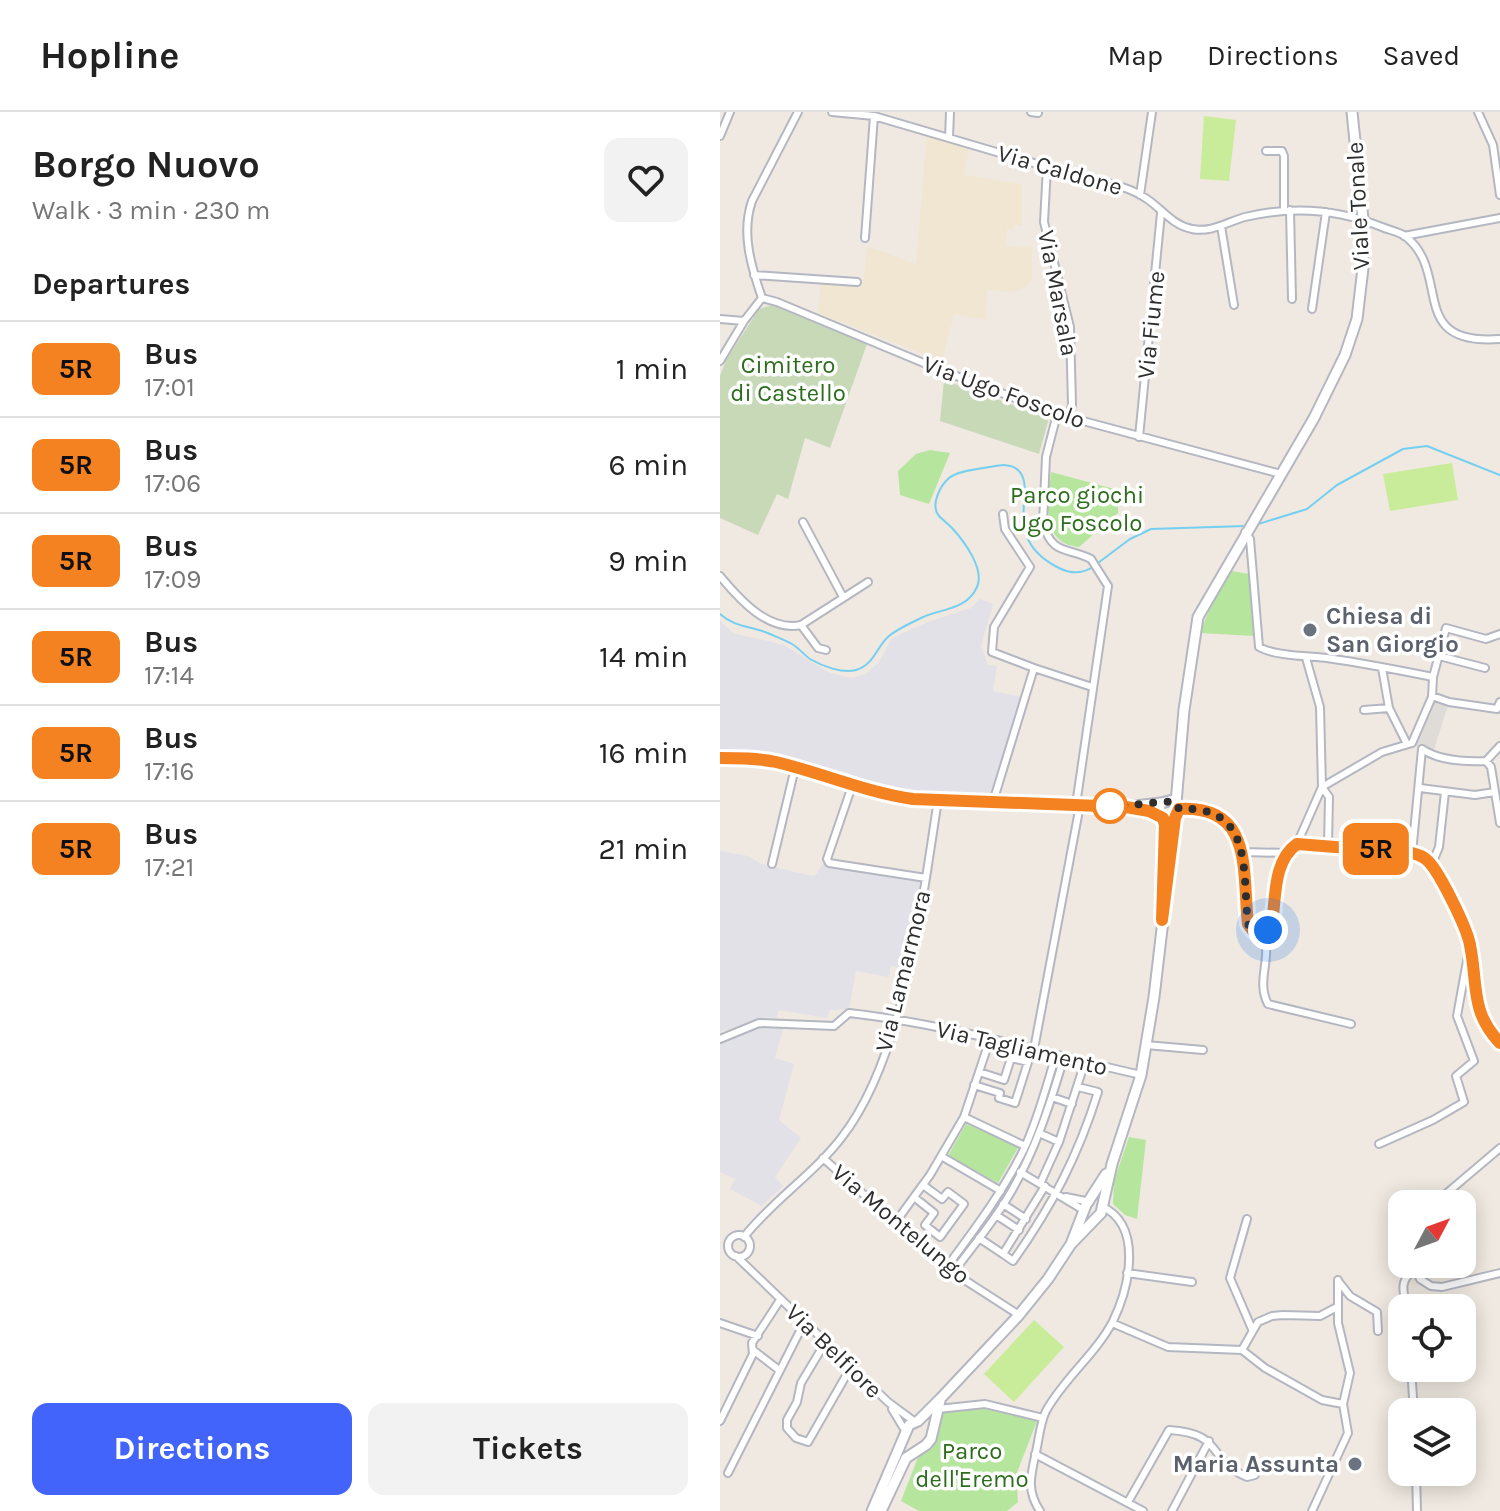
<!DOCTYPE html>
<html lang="en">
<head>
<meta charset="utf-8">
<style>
  body { margin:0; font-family:Karla,sans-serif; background:#f2f2f2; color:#222; height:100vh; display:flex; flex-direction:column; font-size:30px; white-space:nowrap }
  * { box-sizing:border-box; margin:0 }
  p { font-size:26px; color:#767676 }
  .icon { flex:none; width:44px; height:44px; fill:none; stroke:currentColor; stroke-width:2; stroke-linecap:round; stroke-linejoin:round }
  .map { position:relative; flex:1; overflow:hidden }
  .side { display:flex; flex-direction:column; background:#fff; width:720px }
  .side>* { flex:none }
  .badge { padding:0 16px; border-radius:12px; font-size:28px; line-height:52px }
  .needle { width:52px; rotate:49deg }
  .tools { position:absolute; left:668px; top:1078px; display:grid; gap:16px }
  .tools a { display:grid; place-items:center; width:88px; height:88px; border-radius:16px; background:#fff; box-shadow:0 4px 20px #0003; font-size:40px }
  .you { position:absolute; width:40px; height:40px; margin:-20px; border:6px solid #fff; border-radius:50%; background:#1a73e8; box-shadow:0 0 0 12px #1a73e833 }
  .map>.badge { position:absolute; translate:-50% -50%; box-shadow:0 0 0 4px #fff }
  h2 { padding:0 32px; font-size:30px; line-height:72px }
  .round { display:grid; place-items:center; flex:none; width:84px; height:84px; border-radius:16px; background:#f2f2f2 }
  .summary { display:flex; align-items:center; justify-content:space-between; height:136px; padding:0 32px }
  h1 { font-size:38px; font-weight:700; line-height:60px }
  .primary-button { display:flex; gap:16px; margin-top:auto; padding:16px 32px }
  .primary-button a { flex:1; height:92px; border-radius:16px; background:#4264fb; color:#fff; font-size:32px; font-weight:700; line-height:92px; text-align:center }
  .primary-button a+a { background:#f2f2f2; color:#222 }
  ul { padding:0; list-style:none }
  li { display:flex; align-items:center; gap:24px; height:96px; padding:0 32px; border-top:2px solid #e0e0e0 }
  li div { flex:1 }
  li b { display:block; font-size:30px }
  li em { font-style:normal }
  li .badge { min-width:88px; font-weight:700; text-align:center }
  header { display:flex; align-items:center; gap:48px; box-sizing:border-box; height:112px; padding:0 40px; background:#fff; border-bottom:2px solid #e0e0e0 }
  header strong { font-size:38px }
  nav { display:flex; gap:44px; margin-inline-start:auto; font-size:28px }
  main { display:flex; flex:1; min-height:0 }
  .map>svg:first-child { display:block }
</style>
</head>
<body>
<header>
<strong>Hopline</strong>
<nav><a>Map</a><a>Directions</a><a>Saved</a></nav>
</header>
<main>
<section class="side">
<div class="summary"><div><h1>Borgo Nuovo</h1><p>Walk · 3 min · 230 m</p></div><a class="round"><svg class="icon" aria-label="heart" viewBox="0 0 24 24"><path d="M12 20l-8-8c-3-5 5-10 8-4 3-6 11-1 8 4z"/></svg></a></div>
<h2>Departures</h2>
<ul>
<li><span class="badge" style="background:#f58220;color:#111">5R</span><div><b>Bus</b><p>17:01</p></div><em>1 min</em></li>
<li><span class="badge" style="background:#f58220;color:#111">5R</span><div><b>Bus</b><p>17:06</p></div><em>6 min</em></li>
<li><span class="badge" style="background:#f58220;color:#111">5R</span><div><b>Bus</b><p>17:09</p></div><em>9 min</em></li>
<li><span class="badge" style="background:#f58220;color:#111">5R</span><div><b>Bus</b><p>17:14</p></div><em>14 min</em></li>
<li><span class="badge" style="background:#f58220;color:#111">5R</span><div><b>Bus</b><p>17:16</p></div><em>16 min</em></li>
<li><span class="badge" style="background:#f58220;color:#111">5R</span><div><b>Bus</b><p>17:21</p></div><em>21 min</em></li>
</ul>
<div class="primary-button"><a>Directions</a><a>Tickets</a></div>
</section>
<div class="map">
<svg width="780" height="1399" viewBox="0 0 780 1399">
  <rect width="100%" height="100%" fill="#efe9e1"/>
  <!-- industrial -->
  <path fill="#e3e1e8" d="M259,487L273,492L261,534L268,553L277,554L273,579L302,585L269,685L170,679L52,642L0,641V509L13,521L64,533L110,561L131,566L146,562L159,550L172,526L208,510L251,496Z
    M0,739L28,744L42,752L91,764L96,763L103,751L198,767L200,771L183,856L171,854L169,865L136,859L129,897L110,898L107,906L58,898L57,906L46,905L0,920Z
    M43,913L64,914L55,946L74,952L59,1008L81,1026L55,1065L63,1074L42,1094L10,1077L15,1067L0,1060V930Z"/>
  <!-- education -->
  <path fill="#f0e6d1" d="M207,23L249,34L244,63L302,72V114L293,113V117H287L286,134L312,135V169L303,177L294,180L267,178L266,208L234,202L222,249L98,201L101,169L143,173L147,134L196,152Z"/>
  <!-- green -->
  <path fill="#b6e59e" d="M210,338L230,341L209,392L180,383L178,359L196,342Z
    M331,360L398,378V401L359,435C320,432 328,389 331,360Z
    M512,459L529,462L534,524L480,521L490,496Z
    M246,1012L299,1034L278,1071L228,1044Z
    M409,1025L426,1028L417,1107L405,1103L393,1092L394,1069Z
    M264,1296L317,1309L296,1363L298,1390L287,1399H199L181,1389L199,1343L215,1330L222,1300Z"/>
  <!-- cemetery -->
  <path fill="#c8d9b8" d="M52,193L147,232L110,336L85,326L68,387L57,382L38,423L0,406V264L6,248L39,197Z
    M224,268L329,306L319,342L220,309Z"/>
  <!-- pitch -->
  <path fill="#c9ec9a" d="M484,4L516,8L509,69L480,67Z
    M732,351L738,388L670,399L663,362Z
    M314,1208L344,1235L294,1290L264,1262Z"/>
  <!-- plaza -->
  <path fill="#dfdcd8" d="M712,585L729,590L712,644L692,631Z"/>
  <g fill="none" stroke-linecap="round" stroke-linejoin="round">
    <!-- stream -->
    <path stroke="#75cff0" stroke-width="2" d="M535,413L587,397L617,373L683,337L707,334L780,363
      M378,451L410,427L431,417L525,414
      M0,502C15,516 33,514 50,522C57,525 65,528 72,532C79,536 84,543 90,547C102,554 123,562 136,558C155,552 156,535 169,524C177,517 191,511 201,506C221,496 246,499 257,475C265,457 244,429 232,416C228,412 223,408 219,404C210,393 220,374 229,366C237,359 253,358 263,356C274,355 289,349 298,358C319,377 278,426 339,456C351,462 362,462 373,455"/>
    <defs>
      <path id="street" d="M112,0L154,4L375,69C394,72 411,76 427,87C442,97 452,113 472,117C491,121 507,110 525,105C571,94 618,97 662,115C669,118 679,120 685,124C733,161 685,234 780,227
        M311,0L318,1
        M758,0L773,33L780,83
        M0,24L10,0
        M229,26L230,0
        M546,39H562L564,44V99
        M327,55L324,110L350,215L352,293L348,306
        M420,83L432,0
        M570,98L572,187
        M501,114L514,193
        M684,124L780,106
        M145,126L154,4
        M34,163L137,170
        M42,186L57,190L218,257L337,302L561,362
        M42,186C31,154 21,121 32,89L78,0
        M592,197L606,100
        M0,207L24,209
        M0,249L24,209L42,186
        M337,302L326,345L323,411C332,444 348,435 371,447L388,474L356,693
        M419,325L441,101
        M283,402L285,417L310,455L274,515L272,540L314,556
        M83,410L123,485
        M525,420L530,427L539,535C555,544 588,544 607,546C643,551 678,558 713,565
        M0,464C19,487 48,520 81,513L148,470
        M81,513L98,536L106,538
        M719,544L765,556
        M662,556L669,596L687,632
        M712,584L729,590L777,597L780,590
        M644,598L669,596
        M692,631L712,585L713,565L726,516L766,527L780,522
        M702,637C720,649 744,650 766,649L780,634
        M766,649L771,655L780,711
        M132,674L107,747L109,751L206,766
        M602,675L662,640L692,631
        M602,675L609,685L608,733
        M700,676L755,683L775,680
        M273,690L314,556L372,575
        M459,697C534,692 522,759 528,812L533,819L542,820L552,812C556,785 553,749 577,732
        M577,732L692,741L703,744L712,752C724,777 744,804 750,832C759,872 749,899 780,931
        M577,732L602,675L600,595L586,546
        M522,740L567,741
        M692,741L702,637
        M52,752L75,656
        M712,752L719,735L725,680
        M542,820C554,844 535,868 548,892L631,912
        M0,927L39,911L114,914L129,901C228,912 324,941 421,963
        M426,933L483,938
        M314,937L360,693
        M254,973L280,981L279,986L295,991L308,950L291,946L284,968L259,960
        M332,985L352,992
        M244,1005L305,1034
        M319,1021L339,1030L365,950
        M659,1032L713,1008L744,990L736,964L754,949L737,904L749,838
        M221,1044L281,1079
        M103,1046L226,1156L299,1203
        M300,1060L365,1099
        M320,1072L339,1030
        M325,1074L283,1142L293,1149C332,1094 358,1044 378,980L358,975
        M194,1085L214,1101L205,1113L220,1125L244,1092L228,1080L222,1087L203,1073
        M346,1085L370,1090
        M283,1092L306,1107
        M714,1092L780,1036
        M276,1103L299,1118
        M527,1107L510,1166L532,1217
        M175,1111L210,1063L244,1005L270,927
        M8 1134a11 11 0 1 1 22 0a11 11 0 1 1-22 0Z
        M24,1125C53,1088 94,1062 122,1025C185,944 202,788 218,688
        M259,1126L283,1142
        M16,1144L168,1290L195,1310
        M693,1152L700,1167L711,1174L722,1175L780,1161
        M226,1156C254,1118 283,1080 304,1037C318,1007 326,975 336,943
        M233,1161C251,1136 272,1112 288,1085C314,1042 330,993 344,945
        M407,1161L472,1170
        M618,1168V1211L630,1261L623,1292
        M619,1170L630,1184L657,1200L658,1219
        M687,1196C683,1179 679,1169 694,1158
        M0,1211L38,1224
        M392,1211L448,1235L522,1238L545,1256L602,1288L623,1292
        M105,1231L81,1271L77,1290L67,1308V1316L76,1326L88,1330L131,1255
        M33,1238L59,1258
        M522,1238L538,1210L552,1204L563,1203L600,1204L617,1195
        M691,1256L694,1300
        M172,1297L186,1320
        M218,1297L265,1292L323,1306
        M0,1309L33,1242L32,1231L60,1188
        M315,1342L423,1399
        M696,1360L697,1399
        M8,1361L84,1211
        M408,1390L449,1318C504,1321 486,1347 527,1365L535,1363
        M320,1399C306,1378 311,1363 316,1340C319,1327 320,1311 326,1299C344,1266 376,1242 393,1209C409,1176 424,1113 381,1094
        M452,1399L489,1329
        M592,1399L628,1321L623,1292"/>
      <path id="secondary" d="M0,646C19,646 37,645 56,650C102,661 145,680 193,687L406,695L441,691
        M456,691L464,598L478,505L594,306L625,243L637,207L643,156V107L632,0
        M418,697L443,706L444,752
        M351,1132L381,1101L392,1052L421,963L434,885L455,706L459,697L453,688L441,691L438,699L443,706H455
        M152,1399L189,1313L198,1309L221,1286L299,1203L328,1167L351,1132L366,1093L386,1062
        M161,1399L186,1346L206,1333L211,1327L220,1289"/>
    </defs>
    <!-- street casing -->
    <use href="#street" stroke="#b4b7c1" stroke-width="10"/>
    <!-- secondary casing -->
    <use href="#secondary" stroke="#b4b7c1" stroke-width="13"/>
    <!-- street -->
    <use href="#street" stroke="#fff" stroke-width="6"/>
    <!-- secondary -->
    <use href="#secondary" stroke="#fff" stroke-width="9"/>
  </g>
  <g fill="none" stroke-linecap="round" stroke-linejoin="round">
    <defs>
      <path id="line" d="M0,646C19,646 37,646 56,650C102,661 145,680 193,687L406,695L429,699L443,706L445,713L442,808L455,706L459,697C534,693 522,759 528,812L533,819L542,820L552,812C556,785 553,749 577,732L692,741C699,743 703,744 708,749C720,761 747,816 750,833C758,872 750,900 780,931"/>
    </defs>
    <!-- line casing -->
    <use href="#line" stroke="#fff" stroke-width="18"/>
    <!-- line -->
    <use href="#line" stroke="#f58220" stroke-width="12"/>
    <!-- walk -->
    <path stroke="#2e2e2e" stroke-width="8" stroke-dasharray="0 14.4" d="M390,694C406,695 448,687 456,691L459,697C534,693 522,759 528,812L533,819L548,818"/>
  </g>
  <!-- markers -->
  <g fill="#6b7280" stroke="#fff" stroke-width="3">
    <circle cx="590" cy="518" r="8"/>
    <circle cx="635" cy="1352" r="8"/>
  </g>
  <circle fill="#fff" stroke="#f58220" stroke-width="4" cx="390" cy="694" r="16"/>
  <g text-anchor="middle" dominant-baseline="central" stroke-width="7" stroke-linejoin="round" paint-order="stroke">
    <!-- street labels -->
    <g font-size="24" fill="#2e2e2e" stroke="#fff">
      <text transform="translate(340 58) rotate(16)">Via Caldone</text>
      <text transform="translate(638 94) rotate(-93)">Viale Tonale</text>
      <text transform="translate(338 181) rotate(79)">Via Marsala</text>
      <text transform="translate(431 213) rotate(-84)">Via Fiume</text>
      <text transform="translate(284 280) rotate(20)">Via Ugo Foscolo</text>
      <text transform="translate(183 859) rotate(-76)">Via Lamarmora</text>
      <text transform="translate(302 936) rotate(13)">Via Tagliamento</text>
      <text transform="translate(181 1112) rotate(40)">Via Montelungo</text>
      <text transform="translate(114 1239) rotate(44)">Via Belfiore</text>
    </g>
    <!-- park labels -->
    <g font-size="24" fill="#2c6e1b" stroke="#fff">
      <text x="68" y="253">Cimitero<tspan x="68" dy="28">di Castello</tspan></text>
      <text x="357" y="383">Parco giochi<tspan x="357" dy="28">Ugo Foscolo</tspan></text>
      <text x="252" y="1339">Parco<tspan x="252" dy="28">dell'Eremo</tspan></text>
    </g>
    <!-- worship labels -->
    <g font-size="24" font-weight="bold" fill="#5b616d" stroke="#fff" text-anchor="start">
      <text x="606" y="504">Chiesa di<tspan x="606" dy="28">San Giorgio</tspan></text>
      <text x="619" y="1352" text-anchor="end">Maria Assunta</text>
    </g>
  </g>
</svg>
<div class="tools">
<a><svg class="needle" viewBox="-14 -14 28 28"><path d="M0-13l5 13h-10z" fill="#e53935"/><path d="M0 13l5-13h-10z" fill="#767676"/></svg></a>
<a><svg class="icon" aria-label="locate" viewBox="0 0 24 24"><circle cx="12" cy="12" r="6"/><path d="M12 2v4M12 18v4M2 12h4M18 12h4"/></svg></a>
<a><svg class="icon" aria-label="layers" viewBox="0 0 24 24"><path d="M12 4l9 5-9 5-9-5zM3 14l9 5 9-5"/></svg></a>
</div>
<div class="you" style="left:548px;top:818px"></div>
<b class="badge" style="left:656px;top:737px;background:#f58220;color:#111">5R</b>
</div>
</main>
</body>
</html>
